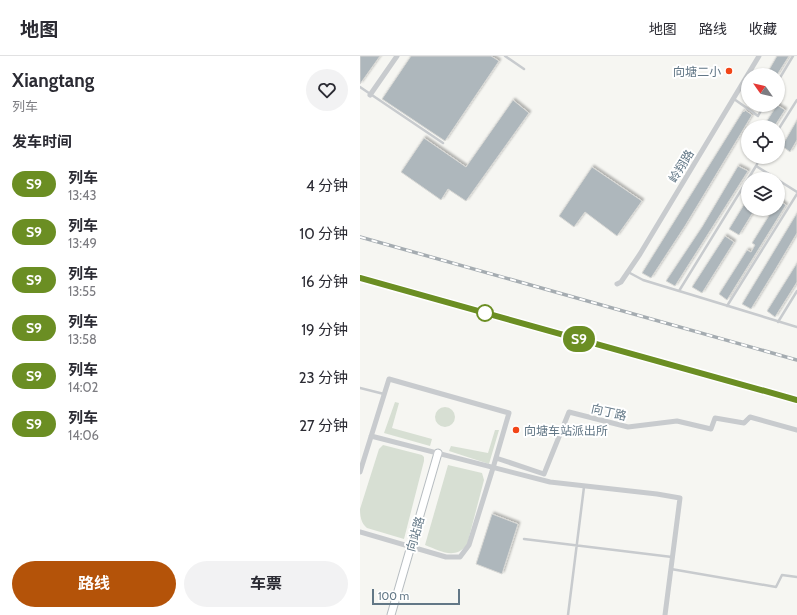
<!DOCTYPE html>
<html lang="zh">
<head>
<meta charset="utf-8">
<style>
  body { margin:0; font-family:Cabin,"Noto Sans SC",sans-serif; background:#f2f2f3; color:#2b2b33; height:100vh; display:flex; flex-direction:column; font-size:15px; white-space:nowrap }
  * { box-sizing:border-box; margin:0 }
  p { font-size:13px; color:#7c7c81 }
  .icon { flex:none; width:22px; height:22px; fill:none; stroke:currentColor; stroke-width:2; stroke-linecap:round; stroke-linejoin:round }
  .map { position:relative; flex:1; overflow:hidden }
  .sheet { display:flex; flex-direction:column; background:#fff; width:360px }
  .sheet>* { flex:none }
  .badge { padding:0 8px; border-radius:13px; font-size:14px; line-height:26px }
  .needle { width:26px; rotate:304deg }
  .buttons { position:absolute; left:381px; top:12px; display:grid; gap:8px }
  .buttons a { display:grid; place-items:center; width:44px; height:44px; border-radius:50%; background:#fff; box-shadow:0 1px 3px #0004; font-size:20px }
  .scale { position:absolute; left:12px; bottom:10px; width:88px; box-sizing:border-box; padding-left:4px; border:2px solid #627786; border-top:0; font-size:11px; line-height:14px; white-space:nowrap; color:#627786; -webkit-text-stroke:3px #fff; paint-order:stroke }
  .map>.badge { position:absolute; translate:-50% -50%; box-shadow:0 0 0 2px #fff }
  h2 { padding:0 12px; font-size:15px; line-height:36px }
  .round { display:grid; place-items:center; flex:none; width:42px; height:42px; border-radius:21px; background:#f2f2f3 }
  .summary { display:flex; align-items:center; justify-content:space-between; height:68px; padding:0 12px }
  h1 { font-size:19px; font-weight:700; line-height:30px }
  .primary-button { display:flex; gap:8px; margin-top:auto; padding:8px 12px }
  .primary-button a { flex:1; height:46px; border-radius:24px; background:#b45309; color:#fff; font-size:16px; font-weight:700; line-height:46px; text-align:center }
  .primary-button a+a { background:#f2f2f3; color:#2b2b33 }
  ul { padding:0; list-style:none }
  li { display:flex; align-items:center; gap:12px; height:48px; padding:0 12px }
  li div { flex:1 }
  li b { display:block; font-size:15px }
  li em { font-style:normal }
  li .badge { min-width:44px; font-weight:700; text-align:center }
  header { display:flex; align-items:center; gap:24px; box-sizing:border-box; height:56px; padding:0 20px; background:#fff; border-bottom:1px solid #e1e1e2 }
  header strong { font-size:19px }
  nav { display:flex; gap:22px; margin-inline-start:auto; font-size:14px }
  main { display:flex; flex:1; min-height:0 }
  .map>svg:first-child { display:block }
</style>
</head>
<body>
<header>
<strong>地图</strong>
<nav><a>地图</a><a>路线</a><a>收藏</a></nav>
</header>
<main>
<section class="sheet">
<div class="summary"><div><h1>Xiangtang</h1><p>列车</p></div><a class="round"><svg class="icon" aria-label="heart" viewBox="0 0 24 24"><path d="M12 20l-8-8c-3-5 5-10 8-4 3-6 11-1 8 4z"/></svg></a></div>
<h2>发车时间</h2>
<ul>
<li><span class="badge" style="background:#6b8e23;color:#fff">S9</span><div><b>列车</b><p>13:43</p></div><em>4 分钟</em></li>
<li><span class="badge" style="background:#6b8e23;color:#fff">S9</span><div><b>列车</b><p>13:49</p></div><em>10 分钟</em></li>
<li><span class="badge" style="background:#6b8e23;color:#fff">S9</span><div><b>列车</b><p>13:55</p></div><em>16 分钟</em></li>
<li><span class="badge" style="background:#6b8e23;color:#fff">S9</span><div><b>列车</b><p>13:58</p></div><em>19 分钟</em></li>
<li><span class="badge" style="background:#6b8e23;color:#fff">S9</span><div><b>列车</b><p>14:02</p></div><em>23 分钟</em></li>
<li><span class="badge" style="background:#6b8e23;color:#fff">S9</span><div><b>列车</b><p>14:06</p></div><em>27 分钟</em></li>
</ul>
<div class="primary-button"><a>路线</a><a>车票</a></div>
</section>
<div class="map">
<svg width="437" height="559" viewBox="0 0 437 559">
  <defs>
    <filter id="shadow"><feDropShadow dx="2" dy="-2" stdDeviation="1" flood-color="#0004"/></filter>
  </defs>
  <rect width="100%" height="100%" fill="#f6f6f2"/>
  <!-- green -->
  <path fill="#d7dfd3" d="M35,346L39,347L32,372L72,383L70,390L24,377Z
    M75 361a10 10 0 1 1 20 0a10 10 0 1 1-20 0Z
    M135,374H139L129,408L89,395L91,390L128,397Z
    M23,389L62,399L64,401V405L44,483L7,472C1,467 0,460 0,453L19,393Z
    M88,409L122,417L124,424L107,489C94,504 81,495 65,489Z"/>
  <!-- building -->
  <path fill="#aeb7bc" stroke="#d8d8d5" filter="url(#shadow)" d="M0,0H20L0,28Z
    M51,0H131L139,5L85,85L22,43Z
    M417,0H429L417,19H406Z
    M153,44L169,57L106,145L88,133L81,144L41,116L64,82L106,111Z
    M417,49L425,54L414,71H403Z
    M385,54L392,59L325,170L291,222L282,217L383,55L384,56Z
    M437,64V84L430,96L422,90Z
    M378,110L388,115L315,230L306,225L342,171Z
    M232,111L282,145L257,180L225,156L214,171L199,160Z
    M388,142V153H395L379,179L369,173Z
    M418,144L426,149L367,244L359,238L387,194L391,196L395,189L392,187L413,153H418Z
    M437,157V177L415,214L391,253L382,248Z
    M365,180L374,186L342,237L332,231Z
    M437,207V226L415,261L407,255Z
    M132,458L158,468L142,518L116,508Z"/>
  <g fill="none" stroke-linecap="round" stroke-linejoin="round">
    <defs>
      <path id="secondary" d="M31,559L78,397"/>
    </defs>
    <!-- secondary casing -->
    <use href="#secondary" stroke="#b7bdc1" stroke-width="9"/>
    <!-- lane -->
    <path stroke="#c8cbce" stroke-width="2.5" d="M145,0L164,13
      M418,25L433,0
      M0,31L83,87
      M374,43L398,60L404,49
      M418,74L437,44
      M396,110L401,101
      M418,124L437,136
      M268,216L283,224L437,271
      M319,235L396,110L417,123
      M367,250L437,138
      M418,266L437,235
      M0,332L24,338
      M164,483L312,501
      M311,513L416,531L422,519L437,521
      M208,559L224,431"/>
    <!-- street -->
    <path stroke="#c8cbce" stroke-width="5" d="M10,39L37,0
      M257,228L261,226L280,198L399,0
      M11,380L190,426L297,438L320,442L305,559
      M136,402L184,418L209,356L268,371L317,365L351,373L355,362L384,367L390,361L437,374
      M0,416L29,323L149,357L133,412L109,489L100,501H86L0,476"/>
    <!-- secondary -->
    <use href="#secondary" stroke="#fff" stroke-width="7"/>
    <defs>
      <path id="rail" d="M0,181L437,304
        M0,222L437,344"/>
    </defs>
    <!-- rail casing -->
    <use href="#rail" stroke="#a5acb1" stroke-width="3.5"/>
    <!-- rail -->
    <use href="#rail" stroke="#fff" stroke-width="2" stroke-dasharray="6" stroke-linecap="butt"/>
  </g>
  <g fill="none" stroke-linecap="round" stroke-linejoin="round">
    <defs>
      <path id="line" d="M0,222L437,344"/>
    </defs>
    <!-- line casing -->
    <use href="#line" stroke="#fff" stroke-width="9"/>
    <!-- line -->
    <use href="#line" stroke="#6b8e23" stroke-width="6"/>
  </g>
  <!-- markers -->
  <g fill="#f24517" stroke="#fff" stroke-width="1.5">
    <circle cx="369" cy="15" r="4"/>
    <circle cx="156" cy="374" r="4"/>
  </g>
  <circle fill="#fff" stroke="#6b8e23" stroke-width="2" cx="125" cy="257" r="8"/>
  <g text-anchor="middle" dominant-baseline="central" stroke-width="4" stroke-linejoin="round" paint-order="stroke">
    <!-- poi labels -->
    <g font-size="12" fill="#627786" stroke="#fff" text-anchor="end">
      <text x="361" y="15">向塘二小</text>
      <text x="164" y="374" text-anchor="start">向塘车站派出所</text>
    </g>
    <!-- street labels -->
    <g font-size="12" fill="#627786" stroke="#fff">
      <text transform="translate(321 110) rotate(-59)">岭翔路</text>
      <text transform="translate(249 356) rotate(13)">向丁路</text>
      <text transform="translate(55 478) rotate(-74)">向站路</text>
    </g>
  </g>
</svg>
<div class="buttons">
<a><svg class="needle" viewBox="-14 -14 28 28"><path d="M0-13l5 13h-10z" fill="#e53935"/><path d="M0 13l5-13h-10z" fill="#7c7c81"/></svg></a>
<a><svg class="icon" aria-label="locate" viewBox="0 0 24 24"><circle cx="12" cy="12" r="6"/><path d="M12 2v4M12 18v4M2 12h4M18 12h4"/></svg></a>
<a><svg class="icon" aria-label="layers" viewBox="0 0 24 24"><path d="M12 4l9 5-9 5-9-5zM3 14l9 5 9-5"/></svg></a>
</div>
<div class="scale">100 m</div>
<b class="badge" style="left:219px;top:283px;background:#6b8e23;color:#fff">S9</b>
</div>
</main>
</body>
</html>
